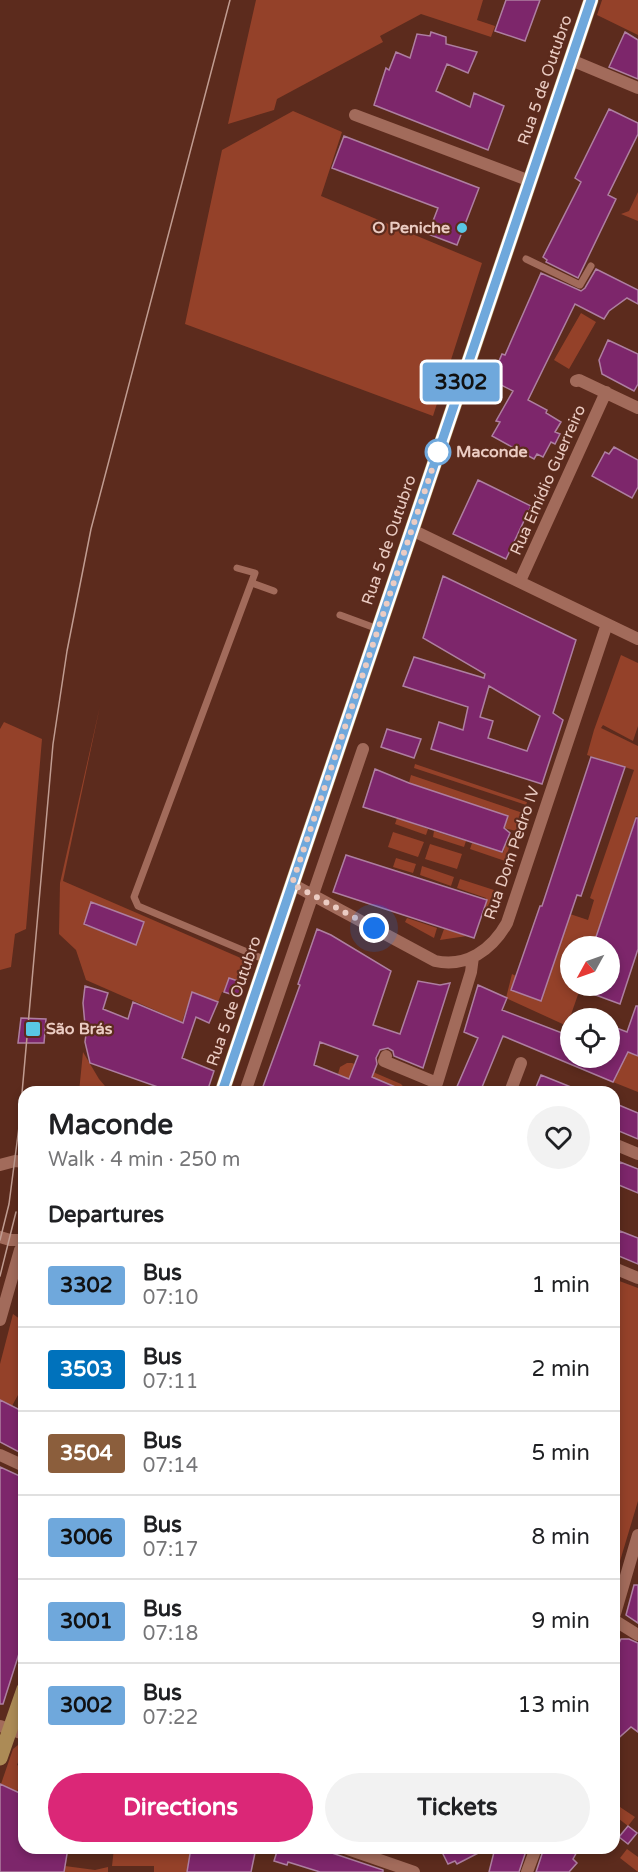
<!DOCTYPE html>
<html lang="en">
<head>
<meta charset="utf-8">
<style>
  body { margin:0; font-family:"Varela Round",sans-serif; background:#f2f2f2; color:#202124; height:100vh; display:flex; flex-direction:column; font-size:22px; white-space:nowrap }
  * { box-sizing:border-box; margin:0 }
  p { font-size:20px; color:#757577 }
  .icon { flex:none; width:33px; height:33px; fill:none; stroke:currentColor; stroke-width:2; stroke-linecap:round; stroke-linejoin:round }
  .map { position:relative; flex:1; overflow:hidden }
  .details { position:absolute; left:18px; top:1086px; width:602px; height:768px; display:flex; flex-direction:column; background:#fff; border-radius:18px; box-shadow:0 3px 9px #0003 }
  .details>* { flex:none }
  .badge { padding:0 12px; border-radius:4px; font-size:21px; line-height:39px }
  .needle { width:39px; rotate:230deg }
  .tools { position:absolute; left:560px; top:936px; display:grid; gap:12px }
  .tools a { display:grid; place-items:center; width:60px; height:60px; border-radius:50%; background:#fff; box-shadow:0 3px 9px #0003; font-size:30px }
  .you { position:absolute; width:30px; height:30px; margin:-15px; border:4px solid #fff; border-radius:50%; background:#1a73e8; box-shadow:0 0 0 9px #1a73e833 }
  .map>.badge { position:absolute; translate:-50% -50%; box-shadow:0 0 0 3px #fff }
  h2 { padding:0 30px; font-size:22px; line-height:54px }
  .round { display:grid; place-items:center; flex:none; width:63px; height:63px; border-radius:32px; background:#f2f2f2 }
  .overview { display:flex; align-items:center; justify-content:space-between; height:102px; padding:0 30px }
  h1 { font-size:28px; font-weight:700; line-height:45px }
  .cta { display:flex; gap:12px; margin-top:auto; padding:12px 30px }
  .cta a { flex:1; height:69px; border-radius:36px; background:#db2777; color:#fff; font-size:24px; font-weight:700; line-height:69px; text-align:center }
  .cta a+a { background:#f2f2f2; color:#202124 }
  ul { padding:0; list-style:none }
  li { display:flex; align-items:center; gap:18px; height:84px; padding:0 30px; border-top:2px solid #e0e0e0 }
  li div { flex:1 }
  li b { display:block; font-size:22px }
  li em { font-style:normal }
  li .badge { min-width:66px; font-weight:700; text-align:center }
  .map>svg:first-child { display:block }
</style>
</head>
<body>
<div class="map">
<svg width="638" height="1872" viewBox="0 0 638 1872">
  <rect width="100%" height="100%" fill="#5c2b1d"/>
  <!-- green -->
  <path fill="#944129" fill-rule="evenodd" d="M256,0H483L477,20L495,26L491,37L421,14L380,36L383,42L277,99L274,110L228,124Z
    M602,0H638V35L597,15Z
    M293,111L342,132L321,196L482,263L433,416L185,324L222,150Z
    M638,192V221L621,214L629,211Z
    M581,313L596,322L569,369L554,360Z
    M621,655L638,663V726L633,741L603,725L601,728L638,746V817L636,816L593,946H570V986H581L567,1026L506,998L512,974L516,976L512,990L541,1001L570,914L588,920L594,900L590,898L634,770L587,755L594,730Z
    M100,706L63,881L250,962L244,983L229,978L224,992H222L218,1002L192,992L182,1022L86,980L76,950L59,934L60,883ZM91,902L144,922L136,944L84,925Z
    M4,722L42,739L26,929L15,934L11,967L0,970V729Z
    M415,764L527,802L526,805L414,768Z
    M411,775L523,813L516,831L504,828L507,816L409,783Z
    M397,818L428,829L426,835L395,824Z
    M434,831L466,841L464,847L433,837Z
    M393,832L424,842L418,857L388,847Z
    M508,837L512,838L505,861L470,849L472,843L503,853Z
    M430,844L462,854L457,869L425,859Z
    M396,858L416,864L413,873L393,867Z
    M422,866L454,877L451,886L420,875Z
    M460,879L494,890L486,913L481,912L486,898L457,888Z
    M407,918L437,928L434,938L405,922Z
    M444,929L467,936L440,940Z
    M83,1052L99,1079L110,1092H79Z
    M628,1052L638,1056V1092L613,1082Z
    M347,1063H352L401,1084L408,1092H402V1090L353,1069L349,1079L338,1074L340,1067Z
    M614,1279L638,1288V1501L614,1581Z
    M13,1314L24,1322V1384L12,1406L0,1400V1364Z
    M18,1745L24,1748L17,1765L24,1768V1791L18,1789L17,1792L1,1784L13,1749Z
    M614,1803L635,1817L628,1826L614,1815Z
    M114,1848H191L187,1872H154V1866H112Z
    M627,1849L638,1857V1872L620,1858Z
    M65,1866L95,1870L108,1867V1872H64Z"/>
  <!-- building -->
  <path fill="#7d266b" stroke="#ae7fa1" stroke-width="1.5" fill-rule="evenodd" d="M506,0H540L525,41L495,31Z
    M431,32L446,37V44L477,52L468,73L447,64L436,91L470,107L474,93L504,106L488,150L374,105L386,68L389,70L396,52L410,58L417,34L430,36Z
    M625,32L638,40V79L609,67Z
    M609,109L638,123V134L608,195L616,199L578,278L546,262L547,260L543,257L581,182L575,178Z
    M344,136L479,188L457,245L428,234L438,208L332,168Z
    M596,269L638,290V304L627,298L609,311L604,319L575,304L528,400L547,410L546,413L561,422L555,432L560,434L555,444L551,442L543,457L537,454L534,459L492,436L500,422L496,421L513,391L491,380L502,354L505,355L541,273L581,291L585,288Z
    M608,340L638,354V384L634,391L602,374L599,360Z
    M614,447L638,460V487L632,498L592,476L605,452L609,454Z
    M478,480L531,506L506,559L453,534Z
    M443,576L576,640L553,713L563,720L542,784L431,749L439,722L463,730L468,707L403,686L414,657L484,678L485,674L423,638ZM489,686L540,716L527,751L488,738L493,721L480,717Z
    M387,729L421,739L414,758L381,747Z
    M591,757L625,767L581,896L577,895L541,1001L511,990L540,906H542Z
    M375,769L409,783L508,816L504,828L510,833L502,852L363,807Z
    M636,818H638V949L620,1004L574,987L609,986V946H593Z
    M346,855L487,900L474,938L333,892Z
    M91,902L144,922L136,945L84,924Z
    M317,929L331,935L391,971L373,1025L400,1034L418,981L440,985L450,983L423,1068L394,1056L393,1051L388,1048L380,1050L376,1058L377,1064L372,1077L407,1092H261L300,985L298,984ZM320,1042L358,1056L349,1079L314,1065Z
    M229,978L244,983L240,997L224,992Z
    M478,985L507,998L502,1010L570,1036V1058H609V1025L627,1032L636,1006H638V1056L628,1052L613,1082L503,1036L480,1092H462L456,1089L478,1038L464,1032Z
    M85,986L108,993L103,1009L128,1019L133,1002L183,1023L192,992L218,1002L209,1023L196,1017L182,1058L214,1071L207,1092H172L90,1063L85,1042L87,1027L85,1025L83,1003Z
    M21,1018L46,1019L44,1043H18Z
    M541,1075L581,1091V1092H534Z
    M614,1103L638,1113V1139L614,1129Z
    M620,1162L638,1169V1193L614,1183Z
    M620,1231L638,1238V1264L614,1254V1248Z
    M0,1400L24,1412V1451L20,1449L19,1452L0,1442Z
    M0,1467L24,1478V1638L3,1704H0Z
    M634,1585H638V1623L626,1615Z
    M621,1639H629L638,1643V1732L631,1727L614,1742V1654Z
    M0,1784L24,1795V1848H68L64,1872H0Z
    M628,1826L637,1833L628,1844L619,1837Z
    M191,1848H256L251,1872H187Z
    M278,1848H317L383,1870V1872H320L288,1862L287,1865L274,1861Z
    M440,1848H488L457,1864L455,1861L448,1864Z
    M495,1848H527L519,1872H489Z
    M544,1848H579L573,1859L577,1863L569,1872H536Z"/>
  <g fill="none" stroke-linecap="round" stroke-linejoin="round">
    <!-- service -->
    <path stroke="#a26b5b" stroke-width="7" d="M526,259L580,285L591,266
      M237,568L255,573L134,897L138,906L266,960
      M252,583L274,591
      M340,615L378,629"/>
    <!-- minor -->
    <path stroke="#a26b5b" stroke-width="12" d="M571,60L638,88
      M355,115L530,181
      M576,381L579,380L638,408
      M412,530L638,639
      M520,581L606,392
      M292,884L435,961C466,968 492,950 507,923L607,624
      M386,1056L384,1061L437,1083L471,972L473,957
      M245,1092L363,749
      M510,1092L521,1063
      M614,1144L638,1154
      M614,1268L638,1278
      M0,1320L20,1250L24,1246
      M0,1455L24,1466
      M614,1617L638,1535
      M614,1620L638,1635
      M0,1726L24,1734
      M345,1848L414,1872
      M527,1872L536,1848"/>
    <!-- tertiary -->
    <path stroke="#a26b5b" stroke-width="12" d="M0,1165L15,1161L24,1162
      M0,1237L10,1240H24"/>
    <!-- primary -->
    <path stroke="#ac8b56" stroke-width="15" d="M222,1092L591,0
      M0,1758L24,1689"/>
    <!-- tram -->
    <path stroke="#c09c91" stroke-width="1.5" d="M0,1240L9,1204L19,1127L53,744L67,651L91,529L230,0
      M0,1276L16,1212"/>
  </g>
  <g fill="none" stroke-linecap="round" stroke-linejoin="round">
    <defs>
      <path id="line" d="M222,1092L591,0"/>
    </defs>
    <!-- line casing -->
    <use href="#line" stroke="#fff" stroke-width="14"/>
    <!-- line -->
    <use href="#line" stroke="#6fa8dc" stroke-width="9"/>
    <!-- walk -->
    <path stroke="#ebccc3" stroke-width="6" stroke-dasharray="0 10.8" d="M374,928L292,884L438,452"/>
  </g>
  <!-- markers -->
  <g fill="#59c8e4" stroke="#5c2b1d" stroke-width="2">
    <circle cx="462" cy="228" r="6"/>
    <rect x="25" y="1021" width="16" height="16" rx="3"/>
  </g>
  <circle fill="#fff" stroke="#6fa8dc" stroke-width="3" cx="438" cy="452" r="12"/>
  <g text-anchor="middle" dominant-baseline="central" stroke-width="4.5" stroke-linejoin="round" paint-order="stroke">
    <!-- street labels -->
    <g font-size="16" fill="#ebccc3" stroke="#5c2b1d">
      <text transform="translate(545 80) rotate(-71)">Rua 5 de Outubro</text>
      <text transform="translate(548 480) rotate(-66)">Rua Emídio Guerreiro</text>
      <text transform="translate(389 540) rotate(-71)">Rua 5 de Outubro</text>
      <text transform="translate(512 853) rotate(-71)">Rua Dom Pedro IV</text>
      <text transform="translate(234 1001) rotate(-71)">Rua 5 de Outubro</text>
    </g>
    <!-- poi labels -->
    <g font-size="16" font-weight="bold" fill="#ebccc3" stroke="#5c2b1d" text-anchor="end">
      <text x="450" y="228">O Peniche</text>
      <text x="46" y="1029" text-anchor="start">São Brás</text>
    </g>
    <!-- stop labels -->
    <g font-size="16" font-weight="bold" fill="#ebccc3" stroke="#5c2b1d" text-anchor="start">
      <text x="456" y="452">Maconde</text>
    </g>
  </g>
</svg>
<div class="tools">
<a><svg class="needle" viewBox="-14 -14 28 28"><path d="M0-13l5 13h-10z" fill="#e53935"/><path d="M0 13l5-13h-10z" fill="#757577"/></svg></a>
<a><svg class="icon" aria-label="locate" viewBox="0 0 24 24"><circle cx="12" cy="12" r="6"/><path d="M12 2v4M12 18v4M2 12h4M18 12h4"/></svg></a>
</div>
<div class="you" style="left:374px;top:928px"></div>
<b class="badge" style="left:461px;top:382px;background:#6fa8dc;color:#111">3302</b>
<section class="details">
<div class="overview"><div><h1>Maconde</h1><p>Walk · 4 min · 250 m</p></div><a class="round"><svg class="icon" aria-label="heart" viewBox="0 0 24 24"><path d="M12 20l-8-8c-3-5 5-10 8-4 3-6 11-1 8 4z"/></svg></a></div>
<h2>Departures</h2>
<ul>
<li><span class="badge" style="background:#6fa8dc;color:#111">3302</span><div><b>Bus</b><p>07:10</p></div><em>1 min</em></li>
<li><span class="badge" style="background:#0072bc;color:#fff">3503</span><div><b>Bus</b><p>07:11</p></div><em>2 min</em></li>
<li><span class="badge" style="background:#8b5e3c;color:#fff">3504</span><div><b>Bus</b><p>07:14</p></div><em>5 min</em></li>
<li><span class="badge" style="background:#6fa8dc;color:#111">3006</span><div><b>Bus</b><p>07:17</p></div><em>8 min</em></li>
<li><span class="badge" style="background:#6fa8dc;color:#111">3001</span><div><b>Bus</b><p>07:18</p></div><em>9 min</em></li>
<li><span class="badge" style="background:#6fa8dc;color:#111">3002</span><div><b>Bus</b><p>07:22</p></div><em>13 min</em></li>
</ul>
<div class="cta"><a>Directions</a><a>Tickets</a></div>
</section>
</div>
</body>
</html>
